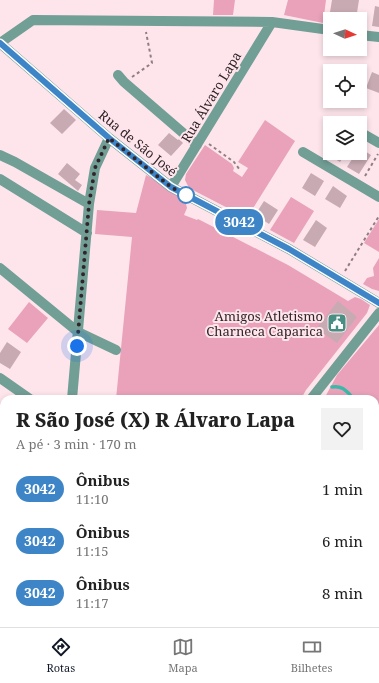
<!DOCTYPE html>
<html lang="pt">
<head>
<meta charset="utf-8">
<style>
  body { margin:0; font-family:"Noto Serif",serif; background:#f2f2f2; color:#222; height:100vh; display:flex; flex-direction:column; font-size:15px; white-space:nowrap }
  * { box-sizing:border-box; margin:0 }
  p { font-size:13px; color:#767676 }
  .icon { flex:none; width:22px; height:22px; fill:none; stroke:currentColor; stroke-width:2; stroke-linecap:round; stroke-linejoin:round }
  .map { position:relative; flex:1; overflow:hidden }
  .drawer { position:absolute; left:0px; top:395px; width:379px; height:232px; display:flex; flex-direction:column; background:#fff; border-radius:12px 12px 0 0; box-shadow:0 2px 6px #0003 }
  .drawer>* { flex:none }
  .badge { padding:0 8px; border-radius:13px; font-size:14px; line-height:26px }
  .needle { width:26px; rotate:93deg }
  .controls { position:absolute; left:323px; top:12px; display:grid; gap:8px }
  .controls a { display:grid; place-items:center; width:44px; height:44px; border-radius:0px; background:#fff; box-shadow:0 2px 6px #0003; font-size:20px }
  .you { position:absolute; width:20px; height:20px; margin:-10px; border:3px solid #fff; border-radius:50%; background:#1a73e8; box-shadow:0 0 0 6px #1a73e833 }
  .map>.badge { position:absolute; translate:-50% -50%; box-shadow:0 0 0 2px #fff }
  .round { display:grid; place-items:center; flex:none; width:42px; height:42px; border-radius:0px; background:#f2f2f2 }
  .head { display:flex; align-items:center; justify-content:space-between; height:68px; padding:0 16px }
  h1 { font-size:19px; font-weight:800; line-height:30px }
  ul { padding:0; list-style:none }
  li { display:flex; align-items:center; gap:12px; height:52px; padding:0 16px }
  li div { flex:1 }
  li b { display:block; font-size:15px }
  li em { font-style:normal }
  li .badge { min-width:44px; font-weight:700; text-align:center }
  .tab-bar { display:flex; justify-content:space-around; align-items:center; height:56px; border-top:1px solid #e0e0e0; background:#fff; font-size:11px; color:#767676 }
  .tab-bar a { display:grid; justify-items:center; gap:2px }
  .tab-bar .selected { color:#111827 }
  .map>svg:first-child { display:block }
</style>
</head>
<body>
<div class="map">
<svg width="379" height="627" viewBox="0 0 379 627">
  <rect width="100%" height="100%" fill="#fee5ec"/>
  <!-- green -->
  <path fill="#e9a2b9" d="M214,0H235L233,15H213Z
    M288,0H326L323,23L284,15Z
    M265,120L295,141L247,218L189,188L185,180L186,174L205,145L232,164L234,168L233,171L242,177L248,168L238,162Z
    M146,175L150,177L185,200L187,208L184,215L197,220L198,219L288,265L348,301L355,297L361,299L370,305L367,313L306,390L301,399H116L132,237L95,234L97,210L136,213Z
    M291,197L314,211L294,243L270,230Z
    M379,219V252L364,243Z
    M379,258V291L372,289L363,284L367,278L374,276L373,268Z
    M29,302L48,318L27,343L8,329Z
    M379,325V519L375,525V399H324L337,375Z
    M4,434V485L0,494V442Z
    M243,623H357L354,627H241Z"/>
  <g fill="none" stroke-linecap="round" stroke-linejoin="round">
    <!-- stream -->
    <path stroke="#3bb9a8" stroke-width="3.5" d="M332,387C343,385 347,392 354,399
      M375,416L379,419
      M375,538L379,532
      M330,623L338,627
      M325,627L327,623"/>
  </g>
  <!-- building -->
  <path fill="#c8aab3" d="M332,0H359L356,19L329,18Z
    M375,6L379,7V27L372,26Z
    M372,72L379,75V93L366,88Z
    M64,109L76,120L62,134L50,123Z
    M169,133L178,140L179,139L183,143L171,156L158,145Z
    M330,145V153H346L340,162L325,153Z
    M360,148L371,155L359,174L347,167L356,153H360Z
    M67,163L80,174L75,180L82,185L78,191L58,174Z
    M311,173L324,181L315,196L302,188Z
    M333,186L347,196L340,208L325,199Z
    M264,201L278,210L269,224L255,215Z
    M316,220L327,228L315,247L303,240Z
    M338,301L357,317L337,343L319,330L318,331L316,329Z
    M7,342L21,352L10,369L0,363V353Z"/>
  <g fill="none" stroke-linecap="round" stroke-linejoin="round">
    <!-- path -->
    <path stroke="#907e84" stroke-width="2" stroke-dasharray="3 3" stroke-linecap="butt" d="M132,77L152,63L146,32
      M209,144L234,162L240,170
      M365,176L378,154
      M345,271L379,216
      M0,533L4,535
      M0,596L4,567"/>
    <!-- minor -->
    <path stroke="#719e95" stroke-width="10" d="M360,35L379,37
      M0,43L109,138L171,187L289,249L379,303
      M0,43L33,20L272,22L330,30
      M118,75L124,82L197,145
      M360,132L379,143
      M303,152L379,197
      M0,155L15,162L89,204
      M0,179L87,233
      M171,187L272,22
      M0,268L78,332L116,350
      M72,399L89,204L95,168L109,138
      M202,627L203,623"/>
    <!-- tertiary -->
    <path stroke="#719e95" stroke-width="10" d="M0,378L30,399
      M311,399L379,313"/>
    <!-- motorway -->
    <path stroke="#143a34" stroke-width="12" d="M375,610L379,604
      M364,627L367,623
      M377,627L379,624"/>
  </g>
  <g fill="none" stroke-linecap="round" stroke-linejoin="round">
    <defs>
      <path id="line" d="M0,43L109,138L171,187L289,249L379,303"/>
    </defs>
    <!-- line casing -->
    <use href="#line" stroke="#fff" stroke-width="9"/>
    <!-- line -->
    <use href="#line" stroke="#3d85c6" stroke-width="6"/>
    <!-- walk -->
    <path stroke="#312529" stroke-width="4" stroke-dasharray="0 7.2" d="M77,346L89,204L95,168L109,138L171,187L186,195"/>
  </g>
  <!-- icons -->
  <defs>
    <symbol id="civic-square" viewBox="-11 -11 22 22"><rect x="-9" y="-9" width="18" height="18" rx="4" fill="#498e83" stroke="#fee5ec"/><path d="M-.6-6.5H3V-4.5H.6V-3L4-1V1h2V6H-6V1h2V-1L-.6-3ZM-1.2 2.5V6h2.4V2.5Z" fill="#fff"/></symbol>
  </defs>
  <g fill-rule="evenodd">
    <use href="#civic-square" x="326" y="312" width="22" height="22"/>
  </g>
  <!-- markers -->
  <circle fill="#fff" stroke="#3d85c6" stroke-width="2" cx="186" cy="195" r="8"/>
  <g text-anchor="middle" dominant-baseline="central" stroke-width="4" stroke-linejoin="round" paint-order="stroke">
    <!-- street labels -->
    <g font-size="13" fill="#312529" stroke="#fee5ec">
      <text transform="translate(211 97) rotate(-59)">Rua Álvaro Lapa</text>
      <text transform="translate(138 143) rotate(39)">Rua de São José</text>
    </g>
    <!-- poi labels -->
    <g font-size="13" fill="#312529" stroke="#fee5ec" text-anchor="end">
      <text x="323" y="316">Amigos Atletismo<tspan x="323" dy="15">Charneca Caparica</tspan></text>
    </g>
  </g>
</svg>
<div class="controls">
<a><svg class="needle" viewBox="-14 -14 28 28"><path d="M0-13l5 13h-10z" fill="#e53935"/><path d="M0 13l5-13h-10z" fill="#767676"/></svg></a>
<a><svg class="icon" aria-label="locate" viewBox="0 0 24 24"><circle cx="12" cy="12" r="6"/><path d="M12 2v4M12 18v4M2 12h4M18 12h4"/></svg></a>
<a><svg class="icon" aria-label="layers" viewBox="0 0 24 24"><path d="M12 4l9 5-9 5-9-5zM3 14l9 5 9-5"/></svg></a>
</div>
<div class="you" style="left:77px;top:346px"></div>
<b class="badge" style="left:239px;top:222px;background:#3d85c6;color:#fff">3042</b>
<section class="drawer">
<div class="head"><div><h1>R São José (X) R Álvaro Lapa</h1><p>A pé · 3 min · 170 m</p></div><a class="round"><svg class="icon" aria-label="heart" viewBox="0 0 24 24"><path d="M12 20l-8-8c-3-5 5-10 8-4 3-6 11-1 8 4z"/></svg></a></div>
<ul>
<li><span class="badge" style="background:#3d85c6;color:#fff">3042</span><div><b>Ônibus</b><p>11:10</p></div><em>1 min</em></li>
<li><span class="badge" style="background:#3d85c6;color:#fff">3042</span><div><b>Ônibus</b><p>11:15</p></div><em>6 min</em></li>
<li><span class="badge" style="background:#3d85c6;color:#fff">3042</span><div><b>Ônibus</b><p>11:17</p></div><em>8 min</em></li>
</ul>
</section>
</div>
<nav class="tab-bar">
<a class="selected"><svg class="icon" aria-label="directions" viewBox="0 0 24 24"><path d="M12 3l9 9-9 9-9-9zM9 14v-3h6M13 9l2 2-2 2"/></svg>Rotas</a>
<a><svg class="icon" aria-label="map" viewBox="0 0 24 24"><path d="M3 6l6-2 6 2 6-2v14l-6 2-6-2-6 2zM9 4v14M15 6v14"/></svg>Mapa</a>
<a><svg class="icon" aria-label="tickets" viewBox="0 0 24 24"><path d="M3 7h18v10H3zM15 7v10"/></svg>Bilhetes</a>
</nav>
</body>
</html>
